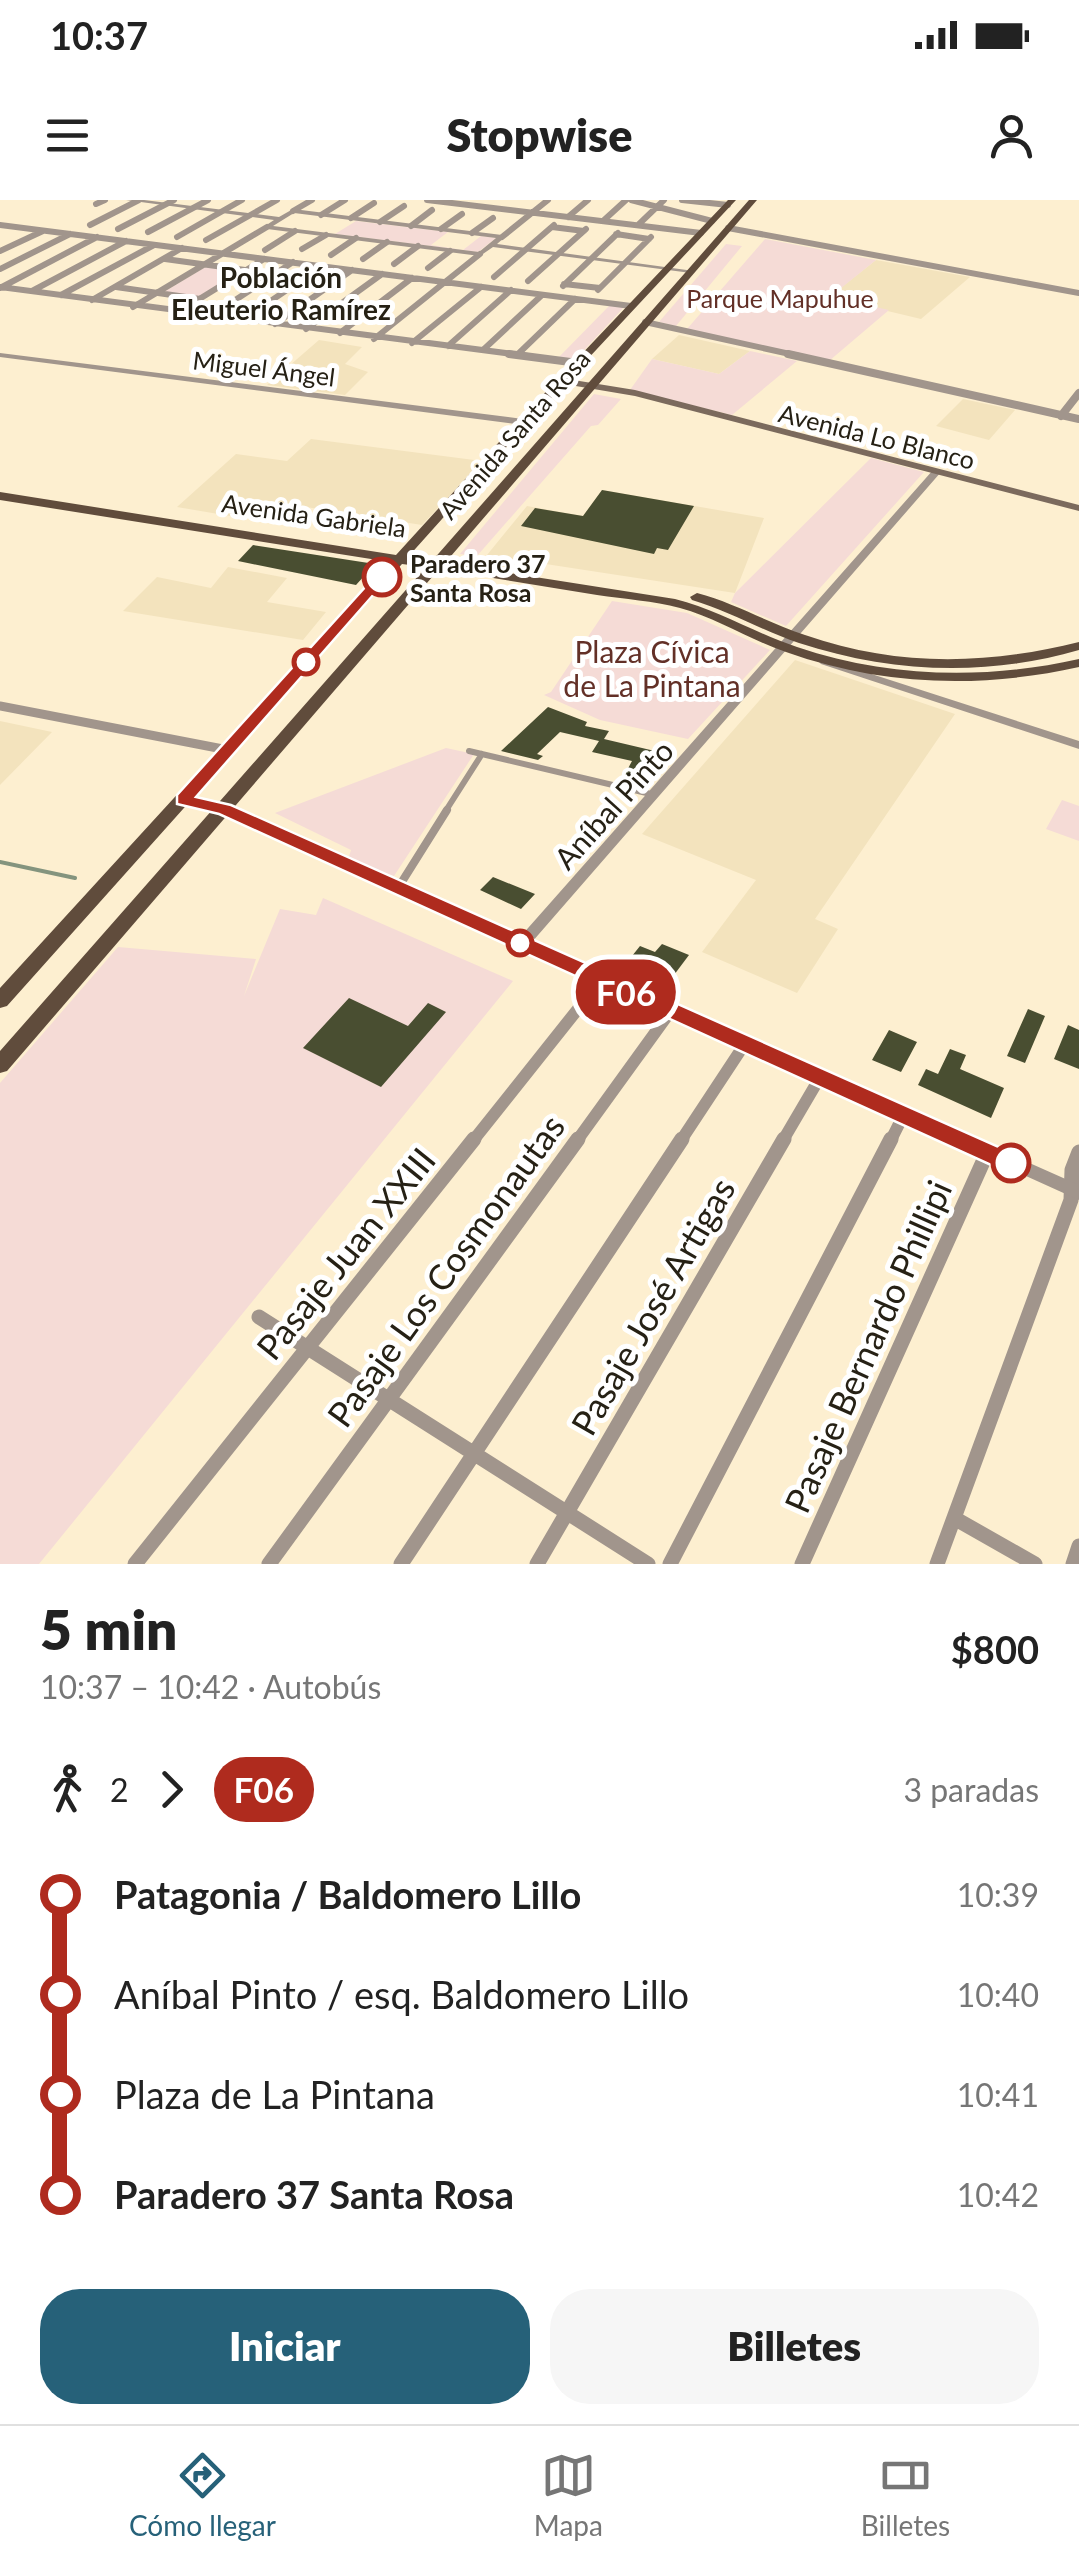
<!DOCTYPE html>
<html lang="es">
<head>
<meta charset="utf-8">
<style>
  body { margin:0; font-family:Lato,sans-serif; background:#f6f6f6; color:#222; height:100vh; display:flex; flex-direction:column; font-size:38px; white-space:nowrap }
  * { box-sizing:border-box; margin:0 }
  p { font-size:32px; color:#767676 }
  .icon { flex:none; width:55px; height:55px; fill:none; stroke:currentColor; stroke-width:2; stroke-linecap:round; stroke-linejoin:round }
  .map { position:relative; height:1364px; overflow:hidden }
  .side { display:flex; flex-direction:column; background:#fff; flex:1 }
  .side>* { flex:none }
  .badge { padding:0 20px; border-radius:32px; font-size:35px; line-height:65px }
  .map>.badge { position:absolute; translate:-50% -50%; box-shadow:0 0 0 5px #fff }
  .legs { display:flex; align-items:center; gap:15px; height:110px; padding:0 40px; font-size:32px }
  .legs p { margin-inline-start:auto }
  .summary { display:flex; align-items:center; justify-content:space-between; height:170px; padding:0 40px }
  h1 { font-size:55px; font-weight:800; line-height:75px }
  .cta { display:flex; gap:20px; margin-top:auto; padding:20px 40px }
  .cta a { flex:1; height:115px; border-radius:40px; background:#266179; color:#fff; font-size:40px; font-weight:800; line-height:115px; text-align:center }
  .cta a+a { background:#f6f6f6; color:#222 }
  ul { padding:0 40px; list-style:none }
  li { display:flex; align-items:center; gap:35px; height:100px; font-size:38px }
  li i { display:grid; place-items:center; width:15px; height:100%; margin:0 12px; background:currentColor }
  li i::after { content:''; width:25px; height:25px; margin:-12px; border:8px solid; border-radius:50%; background:#fff }
  li p { margin-inline-start:auto }
  li:first-child i { background:linear-gradient(#0000 50%,currentColor 0) }
  li:last-child i { background:linear-gradient(currentColor 50%,#0000 0) }
  .status { display:flex; justify-content:space-between; align-items:center; height:70px; padding:0 50px; background:#fff; direction:ltr }
  .status svg { height:28px; fill:currentColor }
  header { display:flex; justify-content:space-between; align-items:center; height:130px; padding:0 40px; background:#fff; font-size:45px; font-weight:800 }
  .menu { display:flex; justify-content:space-around; align-items:center; height:140px; border-top:2px solid #e0e0e0; background:#fff; font-size:28px; color:#767676 }
  .menu a { display:grid; justify-items:center; gap:5px }
  .menu .selected { color:#266179 }
  .map>svg:first-child { display:block }
</style>
</head>
<body>
<div class="status"><b>10:37</b><svg viewBox="0 0 49 12"><path d="M0 12V9h3v3zM5 12V6h3v6zM10 12V3h3v9zM15 12V0h3v12zM26 1h20v11H26zM47 4h2v5h-2z"/></svg></div>
<header><svg class="icon" aria-label="menu" viewBox="0 0 24 24"><path d="M4 6h16M4 12h16M4 18h16"/></svg>Stopwise<svg class="icon" aria-label="person" viewBox="0 0 24 24"><circle cx="12" cy="8" r="4"/><path d="M4 21q1-7 8-7t8 7"/></svg></header>
<div class="map">
<svg width="1079" height="1364" viewBox="0 0 1079 1364">
  <rect width="100%" height="100%" fill="#fdefd0"/>
  <!-- built -->
  <path fill="#f3e3bd" d="M876,60L970,77L921,119L829,97Z
    M679,135L750,151L719,174L652,159Z
    M319,140L362,147L345,164L368,172L345,195L267,185Z
    M963,199L1015,210L989,240L936,226Z
    M311,239L482,261L422,325L248,298L230,316L177,307L236,254L287,261Z
    M602,290L764,318L735,393L487,355L527,306L583,316Z
    M228,367L287,378L267,402L326,412L303,440L123,411L157,377L211,388Z
    M795,460L955,514L815,719L838,729L797,793L702,752L756,680L642,634Z
    M0,521L52,532L0,585Z"/>
  <!-- green -->
  <path fill="#f5dbd6" d="M356,21L448,32L431,45L463,50L481,36L496,38L478,52L335,34Z
    M765,39L876,60L830,97L889,110L829,161L687,129Z
    M726,44L742,46L676,126L659,122Z
    M207,66L241,71L199,97L164,92Z
    M610,105L625,106L574,161L558,158Z
    M750,151L797,161L732,215L630,190L652,159L719,174Z
    M594,194L621,199L598,225L591,226L477,356L460,354Z
    M871,258L924,272L786,426L731,402L735,393Z
    M612,401L687,413L770,450L688,539L600,520L544,495L551,492Z
    M446,548L474,554L394,676L348,660L351,650L275,613Z
    M1062,600L1079,606V641L1046,629Z
    M323,698L513,781L39,1364H0V883L118,747L256,759L244,796L280,709L316,715Z"/>
  <g fill="none" stroke-linecap="round" stroke-linejoin="round">
    <!-- stream -->
    <path stroke="#84947e" stroke-width="4" d="M0,662L75,678"/>
  </g>
  <!-- building -->
  <path fill="#494e31" d="M602,290L694,306L668,350L657,348L654,354L521,326L535,308L583,316Z
    M253,345L375,364L356,385L238,361Z
    M548,507L587,522L585,526L609,531L604,539L659,552L644,581L624,576L632,561L592,552L599,541L560,532L537,554L543,556L538,560L501,551Z
    M493,677L535,694L521,709L480,690Z
    M662,744L689,755L671,779L628,761L640,746L655,752Z
    M349,798L408,826L428,803L446,812L381,887L303,848Z
    M1028,809L1045,816L1025,863L1007,856Z
    M1068,825L1079,830V869L1054,859Z
    M889,830L917,842L901,872L872,860Z
    M950,849L966,855L960,869L1004,888L991,918L918,885L926,869L938,874Z"/>
  <g fill="none" stroke-linecap="round" stroke-linejoin="round">
    <!-- pedestrian-far1 -->
    <path stroke="#a1958c" stroke-width="6" d="M469,551L655,595
      M445,612L482,554"/>
    <!-- pedestrian -->
    <path stroke="#a1958c" stroke-width="8" d="M398,688L447,610"/>
    <!-- minor-far4 -->
    <path stroke="#a1958c" stroke-width="6" d="M427,0L701,33
      M631,0L712,21
      M682,0L728,5
      M96,4L105,0
      M293,11L312,0
      M321,15L345,0
      M568,17L588,0
      M351,18L374,3
      M603,21L626,0
      M380,22L404,6
      M0,25L631,106
      M90,25L139,0
      M638,25L664,0
      M411,26L432,10
      M552,27L584,31
      M728,28L1079,93
      M118,29L174,0
      M441,29L462,14
      M148,32L208,0
      M472,33L493,18
      M616,34L649,39
      M177,37L242,0
      M502,37L548,0
      M206,40L277,0
      M302,49L326,35
      M265,50L295,31
      M0,51L43,31
      M331,55L356,38
      M165,59L245,70
      M363,59L387,42
      M394,64L418,46
      M428,68L450,51
      M0,69L70,34
      M494,77L554,25
      M528,81L586,29
      M564,84L600,88
      M563,86L618,33
      M0,87L528,156
      M116,87L200,99
      M0,88L97,37
      M598,90L651,37
      M32,91L126,41
      M61,95L154,45
      M92,100L182,48
      M133,107L267,27
      M180,111L264,59
      M211,116L293,62
      M243,120L322,66
      M645,122L799,156
      M275,124L352,70
      M306,129L382,74
      M340,133L412,78
      M374,139L480,54
      M412,143L481,87
      M448,146L511,90
      M483,150L542,95
      M518,154L575,99"/>
    <!-- minor-far3 -->
    <path stroke="#a1958c" stroke-width="8" d="M509,154L578,163
      M788,154L1079,219
      M1061,216L1079,193"/>
    <!-- minor-far2 -->
    <path stroke="#a1958c" stroke-width="9" d="M0,506L228,550"/>
    <!-- minor-far1 -->
    <path stroke="#a1958c" stroke-width="12" d="M472,942L601,780
      M576,942L670,812
      M680,942L744,845
      M782,942L819,879
      M890,942L903,916"/>
    <!-- minor -->
    <path stroke="#a1958c" stroke-width="15" d="M259,1117L648,1364
      M954,1318L1035,1364
      M135,1364L474,939
      M269,1364L578,939
      M401,1364L682,939
      M537,1364L784,939
      M670,1364L891,939
      M802,1364L987,953
      M937,1364L1071,1000L1072,970L1079,952
      M1073,1364L1079,1346"/>
    <!-- tertiary -->
    <path fill="#a1958c" fill-rule="evenodd" d="M126,0H144L279,17L293,9L502,35L505,37L497,44L694,71L691,73L493,47L480,56L267,29L265,26L274,20ZM294,13L496,38L479,52L273,26Z
      M0,153L523,219L527,222L523,225L0,157Z
      M933,270L941,272L532,742L1079,985V1000L220,612L179,602L178,599L184,595L229,606L521,736Z
      M825,459L1079,541V549L821,464L819,462Z"/>
    <!-- secondary -->
    <path fill="#7b6a5d" fill-rule="evenodd" d="M561,178L635,190L1079,305V311L635,196L558,183L557,181Z"/>
    <!-- primary -->
    <path fill="#604c3c" fill-rule="evenodd" d="M728,0H736L527,224L408,357L432,361L749,0H757L445,363L675,399C718,410 755,433 797,447C889,478 985,480 1079,459V467C981,489 881,486 786,452C750,440 717,418 680,408C653,401 625,399 597,395C544,386 492,378 439,369L7,871L0,873V851L426,367L402,364L7,806L0,808V788L390,362L0,300V292L396,355L519,220Z
      M697,393C735,403 768,423 805,435C896,467 987,465 1079,442V450C986,477 891,473 799,443C763,431 729,411 692,400L690,397Z"/>
  </g>
  <!-- line-1 -->
  <path fill="#af2b1e" stroke="#fff" stroke-width="2.5" d="M377,374L389,377L196,597L231,605L1019,956L1023,963L1019,970H1002L219,614L177,604V595Z"/>
  <!-- markers -->
  <g fill="#fff" stroke="#af2b1e" stroke-width="5">
    <circle cx="382" cy="377" r="18"/>
    <circle cx="306" cy="462" r="12"/>
    <circle cx="520" cy="743" r="12"/>
    <circle cx="1011" cy="963" r="18"/>
  </g>
  <g text-anchor="middle" dominant-baseline="central" stroke-width="10" stroke-linejoin="round" paint-order="stroke">
    <!-- far-park labels -->
    <g font-size="25" fill="#633027" stroke="#fff">
      <text x="780" y="98">Parque Mapuhue</text>
    </g>
    <!-- far-street labels -->
    <g font-size="25" fill="#262115" stroke="#fff">
      <text transform="translate(264 168) rotate(7)">Miguel Ángel</text>
      <text transform="translate(514 234) rotate(-49)">Avenida Santa Rosa</text>
      <text transform="translate(877 236) rotate(14)">Avenida Lo Blanco</text>
      <text transform="translate(314 315) rotate(8)">Avenida Gabriela</text>
    </g>
    <!-- far-stop labels -->
    <g font-size="25" font-weight="bold" fill="#262115" stroke="#fff" text-anchor="start">
      <text x="410" y="363">Paradero 37<tspan x="410" dy="29">Santa Rosa</tspan></text>
    </g>
    <!-- far-neighbourhood labels -->
    <g font-size="28" font-weight="bold" fill="#262115" stroke="#fff">
      <text x="281" y="77">Población<tspan x="281" dy="32">Eleuterio Ramírez</tspan></text>
    </g>
    <!-- park labels -->
    <g font-size="30" fill="#633027" stroke="#fff">
      <text x="652" y="451">Plaza Cívica<tspan x="652" dy="34">de La Pintana</tspan></text>
    </g>
    <!-- street labels -->
    <g font-size="30" fill="#262115" stroke="#fff">
      <text transform="translate(613 604) rotate(-48)">Aníbal Pinto</text>
    </g>
    <!-- near-street labels -->
    <g font-size="35" fill="#262115" stroke="#fff">
      <text transform="translate(345 1053) rotate(-51)">Pasaje Juan XXIII</text>
      <text transform="translate(445 1070) rotate(-54)">Pasaje Los Cosmonautas</text>
      <text transform="translate(652 1106) rotate(-60)">Pasaje José Artigas</text>
      <text transform="translate(867 1146) rotate(-66)">Pasaje Bernardo Phillipi</text>
    </g>
  </g>
</svg>
<b class="badge" style="left:626px;top:792px;background:#af2b1e;color:#fff">F06</b>
</div>
<section class="side">
<div class="summary"><div><h1>5 min</h1><p>10:37 – 10:42 · Autobús</p></div><b>$800</b></div>
<div class="legs"><svg class="icon" aria-label="walk" viewBox="0 0 24 24"><circle cx="13" cy="4" r="2"/><path d="M13 8l-2 6 4 7M11 14l-3 7M7 12l3-4h3l4 4"/></svg>2<svg class="icon" aria-label="forward" viewBox="0 0 24 24"><path d="M9 5l7 7-7 7"/></svg><b class="badge" style="background:#af2b1e;color:#fff">F06</b><p>3 paradas</p></div>
<ul>
<li><i style="color:#af2b1e"></i><b>Patagonia / Baldomero Lillo</b><p>10:39</p></li>
<li><i style="color:#af2b1e"></i><span>Aníbal Pinto / esq. Baldomero Lillo</span><p>10:40</p></li>
<li><i style="color:#af2b1e"></i><span>Plaza de La Pintana</span><p>10:41</p></li>
<li><i style="color:#af2b1e"></i><b>Paradero 37 Santa Rosa</b><p>10:42</p></li>
</ul>
<div class="cta"><a>Iniciar</a><a>Billetes</a></div>
</section>
<nav class="menu">
<a class="selected"><svg class="icon" aria-label="directions" viewBox="0 0 24 24"><path d="M12 3l9 9-9 9-9-9zM9 14v-3h6M13 9l2 2-2 2"/></svg>Cómo llegar</a>
<a><svg class="icon" aria-label="map" viewBox="0 0 24 24"><path d="M3 6l6-2 6 2 6-2v14l-6 2-6-2-6 2zM9 4v14M15 6v14"/></svg>Mapa</a>
<a><svg class="icon" aria-label="tickets" viewBox="0 0 24 24"><path d="M3 7h18v10H3zM15 7v10"/></svg>Billetes</a>
</nav>
</body>
</html>
